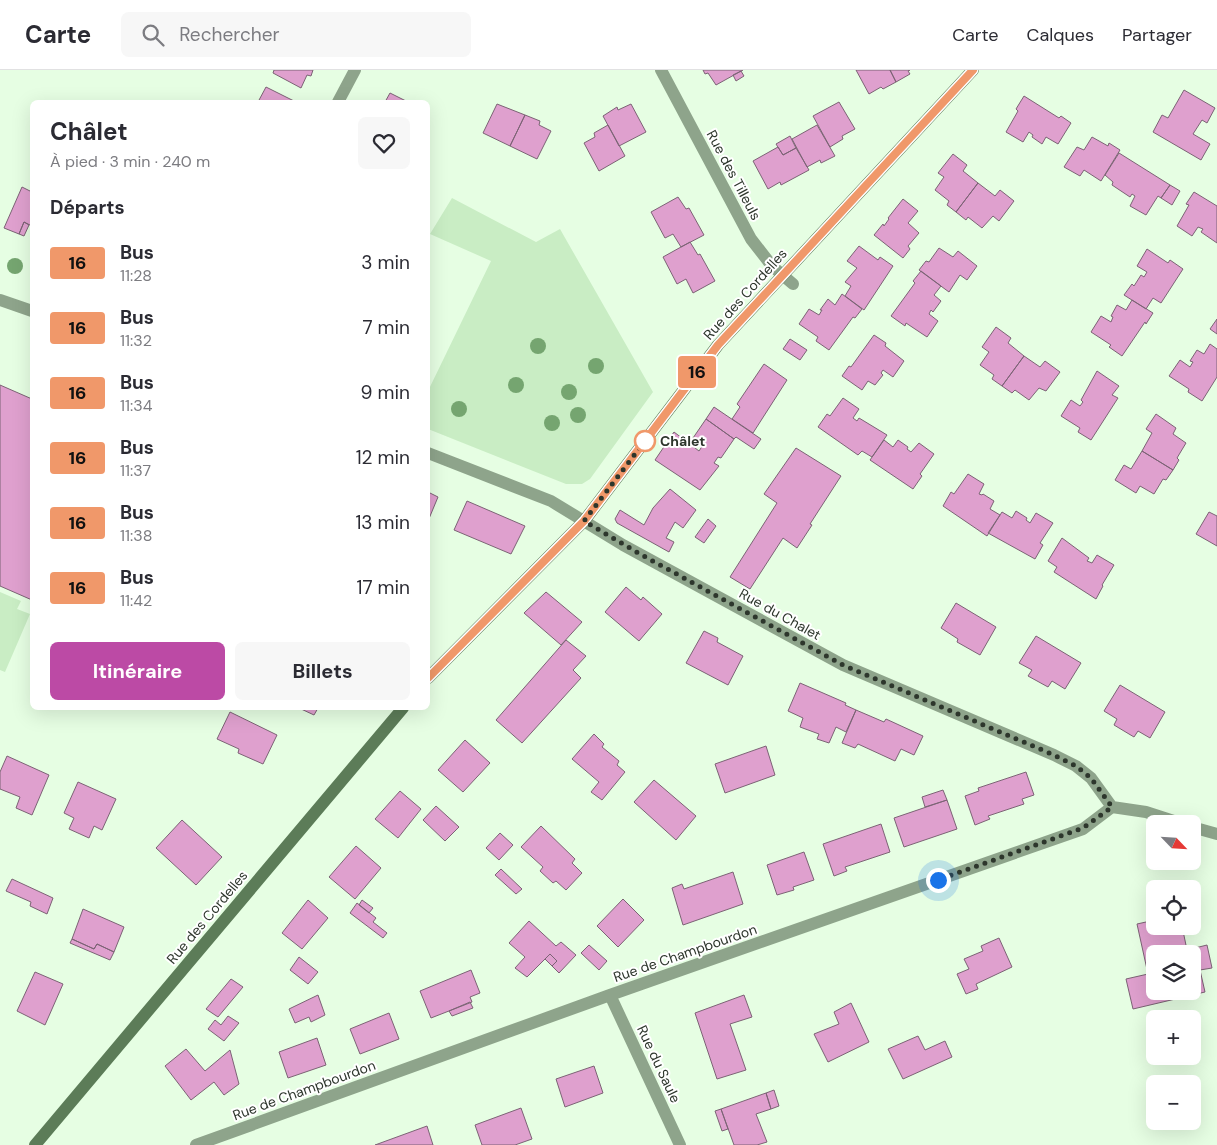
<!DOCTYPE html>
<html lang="fr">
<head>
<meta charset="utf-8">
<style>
  body { margin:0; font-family:"DM Sans",sans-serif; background:#f7f7f7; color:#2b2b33; height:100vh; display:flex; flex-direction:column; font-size:19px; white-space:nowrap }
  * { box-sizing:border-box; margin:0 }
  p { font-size:16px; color:#7c7c81 }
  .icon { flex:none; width:28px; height:28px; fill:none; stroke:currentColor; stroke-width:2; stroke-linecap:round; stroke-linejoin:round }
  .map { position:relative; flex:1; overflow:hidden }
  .sheet { position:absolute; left:30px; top:30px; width:400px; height:610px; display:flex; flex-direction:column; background:#fff; border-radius:8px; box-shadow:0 5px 20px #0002 }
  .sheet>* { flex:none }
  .badge { padding:0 10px; border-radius:4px; font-size:18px; line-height:32px }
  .needle { width:32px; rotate:115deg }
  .controls { position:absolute; left:1146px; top:745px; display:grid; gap:10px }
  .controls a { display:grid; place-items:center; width:55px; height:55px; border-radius:8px; background:#fff; box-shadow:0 5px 20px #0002; font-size:25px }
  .you { position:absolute; width:25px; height:25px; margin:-12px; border:4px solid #fff; border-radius:50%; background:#1a73e8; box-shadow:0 0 0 8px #1a73e833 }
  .map>.badge { position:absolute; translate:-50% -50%; box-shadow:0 0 0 2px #fff }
  h2 { padding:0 20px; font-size:19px; line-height:45px }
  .round { display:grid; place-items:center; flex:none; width:52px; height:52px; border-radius:8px; background:#f7f7f7 }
  .summary { display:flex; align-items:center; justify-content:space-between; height:85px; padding:0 20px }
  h1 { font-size:24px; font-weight:700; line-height:38px }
  .primary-button { display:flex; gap:10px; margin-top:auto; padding:10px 20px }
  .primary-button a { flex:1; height:58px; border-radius:8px; background:#bc4aa5; color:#fff; font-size:20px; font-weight:700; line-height:58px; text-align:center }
  .primary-button a+a { background:#f7f7f7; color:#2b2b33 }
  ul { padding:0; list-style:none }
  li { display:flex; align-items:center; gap:15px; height:65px; padding:0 20px }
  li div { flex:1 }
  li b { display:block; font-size:19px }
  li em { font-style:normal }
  li .badge { min-width:55px; font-weight:700; text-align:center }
  header { display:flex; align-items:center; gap:30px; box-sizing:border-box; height:70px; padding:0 25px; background:#fff; border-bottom:1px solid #e1e1e2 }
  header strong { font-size:24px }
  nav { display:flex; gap:28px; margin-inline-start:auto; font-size:18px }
  .search { width:350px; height:45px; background:#f7f7f7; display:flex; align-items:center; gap:12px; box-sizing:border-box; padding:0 18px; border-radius:8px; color:#7c7c81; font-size:19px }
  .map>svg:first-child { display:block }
</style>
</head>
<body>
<header>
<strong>Carte</strong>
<div class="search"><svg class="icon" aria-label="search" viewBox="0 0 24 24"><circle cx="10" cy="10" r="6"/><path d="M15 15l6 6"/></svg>Rechercher</div>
<nav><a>Carte</a><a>Calques</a><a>Partager</a></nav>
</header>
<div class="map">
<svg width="1217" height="1075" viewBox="0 0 1217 1075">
  <rect width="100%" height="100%" fill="#e6fee3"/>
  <!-- green -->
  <path fill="#c9edc4" d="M452,128L536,172L560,159L653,322L590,409L582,414H566L428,359V321L491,191L430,164Z
    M0,522L21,531L17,539L30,544L5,602L0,600Z"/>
  <!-- building -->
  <path fill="#dfa0ce" stroke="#7c6375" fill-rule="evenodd" d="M274,0H313L311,6L307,5L301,18L273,3Z
    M703,0H743L716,15L708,3L705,4Z
    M856,0H890L896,12L883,19L881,17L869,24Z
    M890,0H910L908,1L910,4L896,12Z
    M741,1L744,6L736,11L733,5Z
    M266,17L294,31L293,32H258Z
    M1184,20L1215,38L1207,53L1202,50L1193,64L1210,74L1201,90L1153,62L1162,45L1168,48Z
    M390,23L408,32H385Z
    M1024,26L1059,48L1061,46L1071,53L1058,74L1046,67L1042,74L1032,67L1033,65L1029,62L1023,72L1006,62L1018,41L1016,39Z
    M839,32L855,59L842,66L843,69L830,77L813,46Z
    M497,34L525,45L510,76L483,63Z
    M631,34L646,62L619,76L603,46L617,37L618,40Z
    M525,45L540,51L539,55L551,61L537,89L510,76Z
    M608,55L625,86L599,101L584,73L595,67L594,63Z
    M817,55L835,86L821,93L820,90L807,97L792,69Z
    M790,66L796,78L783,85L776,74Z
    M1092,67L1108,76L1109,73L1120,80L1101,111L1084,100L1080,106L1064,97L1077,77L1084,80Z
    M778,77L783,85L796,78L809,100L781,115L780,112L768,119L753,91Z
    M1119,83L1170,115L1161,128L1158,126L1146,145L1130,136L1135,126L1132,124L1130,127L1112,115L1113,112L1105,105Z
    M953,84L967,95L963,101L978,113L956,142L947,135L949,131L935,120L944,107L938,103Z
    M978,113L995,126L1000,120L1014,131L999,151L993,146L982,158L968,147L966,150L956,142Z
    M1170,115L1180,121L1172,135L1161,128Z
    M22,117L32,122V156L24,152L19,164L4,158Z
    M1194,122L1217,136V173L1201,162L1203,159L1198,157L1192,166L1177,156L1189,135L1186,134Z
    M678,127L686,139L689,138L704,165L681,177L673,164L665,168L651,142Z
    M903,129L918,141L908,153L919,163L908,176L910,179L903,188L874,165L883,154L884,156L889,149L888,148Z
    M24,152L29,155L24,166L19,164Z
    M690,172L698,185L700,184L715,211L693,223L686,209L677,214L663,187Z
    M859,176L878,190L880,187L893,196L864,240L845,226L851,216L845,212L857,198L847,191Z
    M939,178L953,187L958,181L977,196L967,210L960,205L949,222L919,200L926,191L929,192Z
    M1147,179L1168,193L1170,190L1183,199L1161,233L1153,228L1146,239L1124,225L1132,214L1134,216L1141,205L1144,207L1147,202L1137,196Z
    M921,201L941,216L934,225L941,231L933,242L931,240L929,244L938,251L927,267L906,253L905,256L891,246L915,213L913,211Z
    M842,224L862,239L855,248L853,247L829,280L816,271L818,267L799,254L809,239L819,245L822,240H820L828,229L835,235Z
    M1132,230L1153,243L1146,254L1145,252L1122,286L1109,277L1111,275L1091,262L1101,246L1111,252L1113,247L1111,246L1117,235L1126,240Z
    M1217,249V264L1210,259Z
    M996,257L1011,268L1008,273L1024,286L1002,316L992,309L994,305L980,295L989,282L982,277Z
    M874,265L886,273L885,276L904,291L893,307L883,300L881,303L883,305L875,315L868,311L862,320L842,306L849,296L851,297Z
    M790,269L807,280L800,290L783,279Z
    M1210,274L1217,279V307L1202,331L1188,322L1189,319L1169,306L1180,290L1190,297L1193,292L1190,291L1197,280L1204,284Z
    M1024,286L1040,297L1045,291L1060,302L1046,321L1039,318L1029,330L1015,320L1012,323L1002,316Z
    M764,294L787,310L753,363L732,349L740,337L737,334Z
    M1097,301L1119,316L1112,325L1118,328L1091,370L1078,362L1080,358L1061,346L1071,330L1080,336L1083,332L1081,330Z
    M0,315L32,329V530L0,516Z
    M843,328L859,339L853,348L857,351L859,348L887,365L872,387L862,381L858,385L818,357L827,344L830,346Z
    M714,337L761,369L754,379L736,367L734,369L706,349Z
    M1156,344L1176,358L1173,364L1186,373L1177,388L1179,390L1173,400L1142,381L1152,363L1146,359Z
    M706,349L734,369L721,388L718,387L714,393L719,396L700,420L655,390L674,362L699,381L703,375L693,368Z
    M884,370L893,377L898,370L908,377L907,379L911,382L919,373L934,384L920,404L922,406L913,419L870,390Z
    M796,378L841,406L810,454L812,455L797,478L783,468L750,519L730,507L777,433L764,424Z
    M1142,381L1173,400L1166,410L1163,409L1154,424L1140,416L1136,423L1115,410L1124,395L1131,399Z
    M968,404L984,414L979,424L982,425L983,424L994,431L990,439L1000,445L987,466L943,436L951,422L954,424Z
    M670,419L696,440L683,458L675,452L666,468L674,472L669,482L617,453L615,449L620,440L644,455L653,438Z
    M428,422L438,427L428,451Z
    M467,431L525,456L511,484L454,460Z
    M1016,441L1027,448L1026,450L1030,453L1036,443L1053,453L1040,473L1043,475L1035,489L988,463L1002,442L1012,448Z
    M1209,442L1217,446V476L1196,464Z
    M708,449L716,456L704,473L695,467Z
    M1062,468L1089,488L1087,491L1092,493L1097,485L1114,495L1102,515L1103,516L1096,529L1054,502L1057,497L1048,491Z
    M626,517L641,530L643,527L662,544L639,571L605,542Z
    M546,522L582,552L561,575L524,543Z
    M956,533L996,557L980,585L957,572L958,569L941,558Z
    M704,561L718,568L717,572L743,586L728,615L686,593Z
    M1036,566L1081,593L1065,619L1052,611L1048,617L1028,606L1032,600L1019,593Z
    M566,570L586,586L573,600L581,608L522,673L496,650Z
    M800,613L846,633L845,635L856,640L846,662L836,657L829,673L817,669L819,664L800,657L803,648L788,641Z
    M1120,615L1165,642L1150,668L1138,661L1134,667L1114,655L1117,649L1104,641Z
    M299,638H318L314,645Z
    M856,640L884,652L886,649L923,666L914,685L901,679L895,691L858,674L855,678L842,673Z
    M230,642L277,665L263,694L238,683L239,679L217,669Z
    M594,664L604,674L602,677L619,691L617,695L625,702L602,730L591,722L599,712L572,689Z
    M465,670L490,693L463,722L438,700Z
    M766,676L775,705L725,723L715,694Z
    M7,686L49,705L32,745L16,738L20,727L0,719V702Z
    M1026,702L1034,725L1022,729L1024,734L988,746L990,749L975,755L965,726L979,721L978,718Z
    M654,710L696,746L676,770L634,732Z
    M78,712L116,729L102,760L94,756L89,768L69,759L74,748L64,743Z
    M943,720L947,730L925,737L922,727Z
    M400,721L421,739L398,768L375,749Z
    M947,730L957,759L904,777L894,748Z
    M436,736L459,757L445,771L423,750Z
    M182,750L222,787L196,815L156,778Z
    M881,754L890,782L845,797L847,801L834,806L823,774Z
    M541,756L575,789L572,793L582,803L566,820L556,811L553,813L540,801L543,797L521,777Z
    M500,763L513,775L499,790L486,778Z
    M356,776L381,798L355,829L329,807Z
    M804,782L814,810L793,817L794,820L777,825L767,795Z
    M501,799L522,819L516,824L495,805Z
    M733,802L743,834L683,855L672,818L682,814L684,819Z
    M12,809L53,828L47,844L30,836L31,832L6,821Z
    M623,829L644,850L618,877L597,856Z
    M308,830L328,848L302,879L282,863Z
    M362,830L373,838L369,843L359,835Z
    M357,833L376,848L373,852L387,863L383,868L350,843Z
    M83,839L124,857L114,882L97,874L94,879L72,869Z
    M1155,850V856H1182L1187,880L1207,875L1212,898L1200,900L1205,922L1133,939L1126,909L1148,904L1137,854ZM1155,884H1192V921H1155Z
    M529,851L556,876L561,872L576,885L559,903L552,896L557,891L550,884L527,907L515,898L525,887L509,873Z
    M999,868L1012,897L976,914L978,919L966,924L957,904L969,899L964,889L983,881L981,876Z
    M72,869L94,879L97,874L114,882L110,890L70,873Z
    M589,875L607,891L599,900L581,883Z
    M550,884L557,891L552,896L545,889Z
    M299,887L318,902L308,914L290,900Z
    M471,900L480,923L470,927L472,932L431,948L420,921Z
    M35,902L63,914L45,955L17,941Z
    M231,909L243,917L218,947L206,939Z
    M318,925L325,945L311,952L309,947L295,953L289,939Z
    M744,925L752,947L730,954L746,1000L717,1009L695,943Z
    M470,932L473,938L452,946L449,941Z
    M851,933L869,972L828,992L814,964L839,954L834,942Z
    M389,943L399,969L360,984L350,959Z
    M228,946L239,953L224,971L208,959L215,950L221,955Z
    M918,966L925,980L945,971L952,987L903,1009L888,979Z
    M317,968L326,995L288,1008L279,982Z
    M186,979L205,1001L230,980L239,1014L224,1025L214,1012L191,1030L165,996Z
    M594,996L603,1023L565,1037L556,1009Z
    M774,1020L779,1036L771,1039L766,1023Z
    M766,1023L771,1039L756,1044L767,1072L757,1075H734L721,1039Z
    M521,1038L532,1069L515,1075H482L475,1055Z
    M721,1039L728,1059L722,1061L715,1041Z
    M427,1056L433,1075H375Z"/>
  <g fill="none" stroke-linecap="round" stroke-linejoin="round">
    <!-- street -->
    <path stroke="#8ea48b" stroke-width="12" d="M661,0L751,169L772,196L793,214
      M338,32L355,0
      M0,230L32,241
      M428,383L551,431L623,475L843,595L1054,685L1076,696L1091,708L1112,737
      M1192,757L1217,764
      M610,925L680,1075
      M196,1075L610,925L1083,759L1112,737L1146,742L1183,754"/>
    <!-- secondary -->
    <path stroke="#5c7c58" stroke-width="12" d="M428,608L584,451L718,275L973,0
      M35,1075L403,638"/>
  </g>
  <!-- trees -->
  <g fill="#75a570">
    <circle cx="15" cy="196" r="8"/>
    <circle cx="538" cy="276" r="8"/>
    <circle cx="596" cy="296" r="8"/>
    <circle cx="516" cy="315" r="8"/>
    <circle cx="569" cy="322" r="8"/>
    <circle cx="459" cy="339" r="8"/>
    <circle cx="578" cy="345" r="8"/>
    <circle cx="552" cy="353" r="8"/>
  </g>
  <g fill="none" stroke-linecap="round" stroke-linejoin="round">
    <defs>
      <path id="line" d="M428,608L584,451L718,275L973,0"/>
    </defs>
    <!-- line casing -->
    <use href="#line" stroke="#fff" stroke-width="11"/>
    <!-- line -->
    <use href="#line" stroke="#f0986a" stroke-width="8"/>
    <!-- walk -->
    <path stroke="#2d362c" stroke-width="5" stroke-dasharray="0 9" d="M645,371L584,451L640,484L843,595L1054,685L1076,696L1091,708L1112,737L1083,758L938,810"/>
  </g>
  <!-- markers -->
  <circle fill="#fff" stroke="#f0986a" stroke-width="2.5" cx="645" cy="371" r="10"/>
  <g text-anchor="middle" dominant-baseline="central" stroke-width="4" stroke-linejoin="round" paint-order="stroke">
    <!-- street labels -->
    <g font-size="14" fill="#2d362c" stroke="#fff">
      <text transform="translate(734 105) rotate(62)">Rue des Tilleuls</text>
      <text transform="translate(745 224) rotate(-48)">Rue des Cordelles</text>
      <text transform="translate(780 544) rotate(29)">Rue du Chalet</text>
      <text transform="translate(207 847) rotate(-50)">Rue des Cordelles</text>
      <text transform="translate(685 883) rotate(-19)">Rue de Champbourdon</text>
      <text transform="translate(659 994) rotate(65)">Rue du Saule</text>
      <text transform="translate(304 1020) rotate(-20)">Rue de Champbourdon</text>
    </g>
    <!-- stop labels -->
    <g font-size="14" font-weight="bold" fill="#2d362c" stroke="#fff" text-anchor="start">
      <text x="660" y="371">Châlet</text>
    </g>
  </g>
</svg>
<div class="controls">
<a><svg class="needle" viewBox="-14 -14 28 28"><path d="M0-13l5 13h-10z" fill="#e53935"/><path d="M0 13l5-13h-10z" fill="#7c7c81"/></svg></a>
<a><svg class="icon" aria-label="locate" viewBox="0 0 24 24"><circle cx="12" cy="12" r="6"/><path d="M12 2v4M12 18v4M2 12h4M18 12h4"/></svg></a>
<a><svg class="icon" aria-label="layers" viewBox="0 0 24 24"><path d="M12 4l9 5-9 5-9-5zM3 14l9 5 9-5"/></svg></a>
<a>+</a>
<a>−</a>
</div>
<div class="you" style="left:938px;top:810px"></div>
<b class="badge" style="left:697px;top:302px;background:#f0986a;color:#111">16</b>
<section class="sheet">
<div class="summary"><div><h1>Châlet</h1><p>À pied · 3 min · 240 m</p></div><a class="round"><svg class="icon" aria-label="heart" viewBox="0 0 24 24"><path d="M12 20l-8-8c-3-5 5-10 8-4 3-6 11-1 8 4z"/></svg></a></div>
<h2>Départs</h2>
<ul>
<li><span class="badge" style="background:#f0986a;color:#111">16</span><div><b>Bus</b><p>11:28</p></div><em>3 min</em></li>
<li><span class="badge" style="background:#f0986a;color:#111">16</span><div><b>Bus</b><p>11:32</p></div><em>7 min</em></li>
<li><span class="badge" style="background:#f0986a;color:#111">16</span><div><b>Bus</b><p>11:34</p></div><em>9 min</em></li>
<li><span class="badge" style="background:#f0986a;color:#111">16</span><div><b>Bus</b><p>11:37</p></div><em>12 min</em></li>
<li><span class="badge" style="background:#f0986a;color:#111">16</span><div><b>Bus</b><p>11:38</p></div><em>13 min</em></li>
<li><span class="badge" style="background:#f0986a;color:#111">16</span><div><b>Bus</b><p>11:42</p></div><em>17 min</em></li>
</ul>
<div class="primary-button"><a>Itinéraire</a><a>Billets</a></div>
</section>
</div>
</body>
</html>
